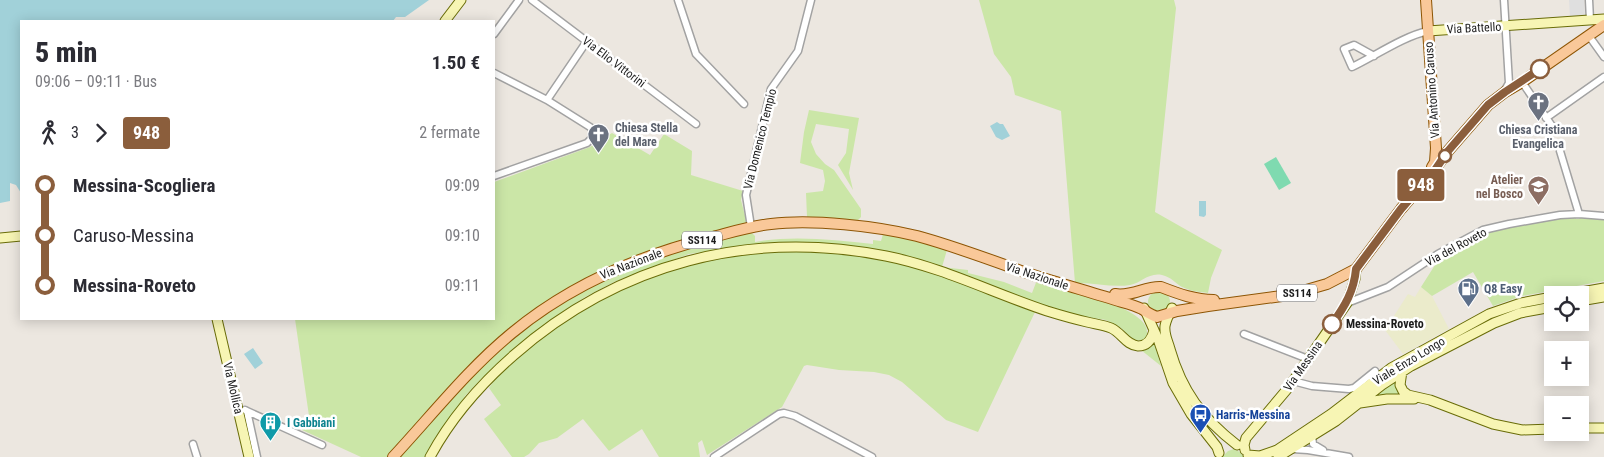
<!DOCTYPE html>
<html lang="it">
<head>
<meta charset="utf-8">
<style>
  body { margin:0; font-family:"Roboto Condensed",sans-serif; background:#f2f2f3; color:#2b2b33; height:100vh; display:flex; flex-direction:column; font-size:19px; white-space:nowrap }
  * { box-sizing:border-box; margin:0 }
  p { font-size:16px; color:#7c7c81 }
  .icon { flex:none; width:28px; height:28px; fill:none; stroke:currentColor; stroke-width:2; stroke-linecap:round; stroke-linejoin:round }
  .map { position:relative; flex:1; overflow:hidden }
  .details { position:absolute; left:20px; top:20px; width:475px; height:300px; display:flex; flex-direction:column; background:#fff; border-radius:0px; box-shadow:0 2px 12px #0003 }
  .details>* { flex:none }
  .badge { padding:0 10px; border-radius:4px; font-size:18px; line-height:32px }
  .buttons { position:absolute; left:1544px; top:286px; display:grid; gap:10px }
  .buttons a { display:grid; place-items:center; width:45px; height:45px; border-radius:0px; background:#fff; box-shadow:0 2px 12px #0003; font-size:25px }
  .map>.badge { position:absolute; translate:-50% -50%; box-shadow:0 0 0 2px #fff }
  .legs { display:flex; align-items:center; gap:8px; height:55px; padding:0 15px; font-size:16px }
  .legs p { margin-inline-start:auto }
  .headline { display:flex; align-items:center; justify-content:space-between; height:85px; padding:0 15px }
  h1 { font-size:28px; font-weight:800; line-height:38px }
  ul { padding:0 15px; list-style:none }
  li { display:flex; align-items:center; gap:18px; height:50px; font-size:19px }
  li i { display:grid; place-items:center; width:8px; height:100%; margin:0 6px; background:currentColor }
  li i::after { content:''; width:12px; height:12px; margin:-6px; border:4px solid; border-radius:50%; background:#fff }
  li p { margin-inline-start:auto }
  li:first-child i { background:linear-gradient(#0000 50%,currentColor 0) }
  li:last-child i { background:linear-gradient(currentColor 50%,#0000 0) }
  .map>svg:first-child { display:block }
</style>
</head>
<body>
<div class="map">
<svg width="1604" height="457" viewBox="0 0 1604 457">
  <rect width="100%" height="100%" fill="#ece7e0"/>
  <!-- farmland -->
  <path fill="#ebebcb" d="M1421,287L1432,296L1449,329L1403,354L1385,330L1408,294L1415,297Z"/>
  <!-- grass -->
  <path fill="#cbe6a7" d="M979,0H1174L1176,8L1155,212L1222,250L1211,278L1208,293C1200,292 1190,291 1182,287C1175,283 1171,277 1162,275C1149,272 1141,283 1130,285C1112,288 1093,282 1075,283L1061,111L1015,95L1011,77L994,54Z
    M809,110L859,118L849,173L853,190L838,165L846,153L849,129L816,124L811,142L816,154L825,164L834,170L861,209V217L855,223L820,218L807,217L806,193L823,191L825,181L823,170L800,163L804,132Z
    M612,133L650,155L664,134L692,151L691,175L743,191L741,200L747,224L702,234L640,255L603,270L572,286L535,309L509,328L487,350L388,457H361L302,430L309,416L295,319H494V182L590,147Z
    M1576,216V219H1579L1580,217L1604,220V281L1522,296L1493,306L1473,272L1432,296L1421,287L1435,265L1445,255V253L1487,232L1509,226L1567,217Z
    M746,232H751L755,236V242C794,235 834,240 873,244V240L881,241L883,234L915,240L947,250L942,267L968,270V273L1004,282L1032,293L1037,280L1122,308C1134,314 1155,325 1144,341L1134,340L1121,328L1106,320L1067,314L865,249L703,252L689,254L614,282L585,297L553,318L520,344L490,373L482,378L465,396L458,411L427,457H399C437,415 473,371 516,334C561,297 615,272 669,253C694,244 721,239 746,232Z
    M836,249L925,268L1036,310L978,432L946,420L902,382L889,375L874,372L839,370L807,365L804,366L782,407L707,455L702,440L698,443L700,457H659L642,429L609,451L583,419L557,438L539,443L529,454L524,457H512L484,419L501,405L489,388L501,371L524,349L579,309L651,274L742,252Z
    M1148 302a11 11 0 1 1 22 0a11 11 0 1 1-22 0Z
    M1154,342L1161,366L1141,350Z
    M1397,379L1405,396H1373Z
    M1234,449L1240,452L1244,457H1222L1228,451Z"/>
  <!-- pitch -->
  <path fill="#7fdab0" d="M1276,157L1291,183L1279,190L1264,164Z"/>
  <!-- parking -->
  <path fill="#dfdfdf" d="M1569,0H1584L1585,16L1570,17Z"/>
  <!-- water -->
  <path fill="#a1d1d9" d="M0,0H429L405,17H396L393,21H21V193L16,185L10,183V201L0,203Z
    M997,122L1000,124H1003L1010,136L1002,140L996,137L990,126Z
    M1199,201H1206V215L1204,217L1199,216Z
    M253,348L263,363L255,369L244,354Z"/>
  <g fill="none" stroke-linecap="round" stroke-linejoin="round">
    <defs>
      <path id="street" d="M532,0L696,124
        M678,0L696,54L744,104
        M1504,0L1509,83L1505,90
        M1589,0L1590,20
        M494,34L519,0
        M1589,36L1604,57
        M1374,56L1354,45L1344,49L1352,67C1375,56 1404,36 1428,31
        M494,73L547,100L590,127L595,132L593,137L587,143L494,176
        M1522,82L1554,129
        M547,100L587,41
        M1546,118L1604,77
        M1560,151L1579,214
        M751,227L746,195L771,89L798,51L811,0
        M1347,303L1388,287L1438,254L1483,230L1509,224L1560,215L1579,214L1604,216
        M1244,334L1308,359
        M1293,381L1312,386L1349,389L1354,388L1375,371
        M245,410L247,411L257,457
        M247,411L322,445
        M1312,435L1313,444L1323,450
        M193,444L197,457
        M1292,449L1308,450L1349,457
        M714,457L779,414L784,413L795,416L872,457"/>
      <path id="secondary" d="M445,21L461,0
        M1428,31L1604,19
        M0,238L21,236
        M1565,295L1604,288
        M1580,301L1604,297
        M1144,308L1158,339L1173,383L1191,414L1217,447L1219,453
        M1172,308C1169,314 1166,320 1165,326C1164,335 1168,341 1170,349C1182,391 1202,418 1237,445
        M217,319L249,457
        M1402,371L1400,385L1403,391L1408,395L1430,400L1493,424L1522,430L1552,429
        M1360,403L1387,399H1414
        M1580,428H1604
        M1245,450L1244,445L1246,438L1289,387L1347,303L1355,279L1356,269
        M1248,455L1260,456L1277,450L1331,414L1391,368L1489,314L1521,303L1552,297
        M430,457C451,418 482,383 514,355C619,263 750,229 886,256C942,267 993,293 1047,311C1060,315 1074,319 1087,322C1095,324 1104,325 1111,328C1122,333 1126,345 1138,346C1148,346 1152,339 1154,330
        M1278,457L1336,421L1382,385L1411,366L1494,323L1520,313L1552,307"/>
      <path id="primary" d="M1426,0L1436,148L1435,162L1432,167
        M1115,294C1132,297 1145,286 1161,287C1179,294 1195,300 1214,300
        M393,457C432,415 468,369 512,333C570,285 640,255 713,237C732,232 751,226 771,224C813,219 876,226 917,236C954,246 991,260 1027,273C1058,283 1090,292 1122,302C1129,304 1136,306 1142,309C1147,312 1151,315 1157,317L1177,311L1208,306L1289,295L1327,284L1356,269L1401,209L1435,169L1448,151L1488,105L1505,92L1522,82L1604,25"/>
    </defs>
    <!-- street casing -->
    <use href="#street" stroke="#a2a2a2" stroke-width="9"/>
    <!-- secondary casing -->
    <use href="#secondary" stroke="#696c08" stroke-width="11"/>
    <!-- primary casing -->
    <use href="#primary" stroke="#8d5504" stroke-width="12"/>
    <!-- street -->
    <use href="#street" stroke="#fff" stroke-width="6"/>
    <!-- secondary -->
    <use href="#secondary" stroke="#f7f5b4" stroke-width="9"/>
    <!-- primary -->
    <use href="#primary" stroke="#f9c899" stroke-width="10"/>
  </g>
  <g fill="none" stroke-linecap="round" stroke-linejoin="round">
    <defs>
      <path id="line-1" d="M1332,324C1345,306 1354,291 1356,269L1401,209L1435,170L1448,151L1488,105L1505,92L1540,69"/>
    </defs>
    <!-- line-1 casing -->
    <use href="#line-1" stroke="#fff" stroke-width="11"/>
    <!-- line-1 -->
    <use href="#line-1" stroke="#8b5e3c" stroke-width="8"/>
  </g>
  <!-- icons -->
  <defs>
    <symbol id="church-pin" viewBox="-11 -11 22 30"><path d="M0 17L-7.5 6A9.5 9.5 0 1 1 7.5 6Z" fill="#6b7280" stroke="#fff"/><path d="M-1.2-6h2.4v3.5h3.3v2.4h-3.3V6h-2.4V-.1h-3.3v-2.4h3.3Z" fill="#fff"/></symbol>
    <symbol id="school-pin" viewBox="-11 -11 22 30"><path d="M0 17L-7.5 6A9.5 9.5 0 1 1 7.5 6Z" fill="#8d6e63" stroke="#fff"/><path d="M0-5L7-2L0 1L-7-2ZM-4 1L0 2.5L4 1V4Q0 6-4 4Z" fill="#fff"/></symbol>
    <symbol id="fuel-pin" viewBox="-11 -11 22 30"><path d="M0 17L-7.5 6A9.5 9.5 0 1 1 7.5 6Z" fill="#5c6f8a" stroke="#fff"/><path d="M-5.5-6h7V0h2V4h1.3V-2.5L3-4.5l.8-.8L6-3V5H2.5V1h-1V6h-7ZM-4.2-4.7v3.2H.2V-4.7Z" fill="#fff"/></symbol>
    <symbol id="bus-pin" viewBox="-11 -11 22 30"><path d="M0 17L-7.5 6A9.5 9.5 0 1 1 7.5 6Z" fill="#1a4fb4" stroke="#fff"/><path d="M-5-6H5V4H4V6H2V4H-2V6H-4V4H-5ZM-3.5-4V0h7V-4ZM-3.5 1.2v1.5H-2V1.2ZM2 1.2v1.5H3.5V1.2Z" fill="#fff"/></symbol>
    <symbol id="building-pin" viewBox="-11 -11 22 30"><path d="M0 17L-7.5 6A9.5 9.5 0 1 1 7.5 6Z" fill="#0f9aa8" stroke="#fff"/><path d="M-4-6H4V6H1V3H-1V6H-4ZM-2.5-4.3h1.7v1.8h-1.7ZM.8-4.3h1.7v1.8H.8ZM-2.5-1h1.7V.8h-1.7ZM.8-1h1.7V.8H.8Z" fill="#fff"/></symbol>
  </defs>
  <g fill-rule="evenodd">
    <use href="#church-pin" x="1526" y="90" width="25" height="34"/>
    <use href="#church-pin" x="586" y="122" width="25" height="34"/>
    <use href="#school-pin" x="1526" y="174" width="25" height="34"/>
    <use href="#fuel-pin" x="1456" y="276" width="25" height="34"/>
    <use href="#bus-pin" x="1188" y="402" width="25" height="34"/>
    <use href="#building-pin" x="258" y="410" width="25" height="34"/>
  </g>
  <!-- markers -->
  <g fill="#fff" stroke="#8b5e3c" stroke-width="2.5">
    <circle cx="1540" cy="69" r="9"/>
    <circle cx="1445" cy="156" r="6"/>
    <circle cx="1332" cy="324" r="9"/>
  </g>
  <g text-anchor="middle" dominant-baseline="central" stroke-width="5" stroke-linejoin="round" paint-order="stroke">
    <!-- shield labels -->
    <g fill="#fff" stroke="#5f5f5f" stroke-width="1">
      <rect x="682" y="231.5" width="40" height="17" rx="4"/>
      <rect x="1277" y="284.5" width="40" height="17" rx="4"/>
    </g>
    <g font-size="11" font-weight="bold" fill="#1b1b1b">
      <text x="702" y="240">SS114</text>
      <text x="1297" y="293">SS114</text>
    </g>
    <!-- street labels -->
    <g font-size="12" fill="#1b1b1b" stroke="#fff">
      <text transform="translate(1474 28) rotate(-3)">Via Battello</text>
      <text transform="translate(614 62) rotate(37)">Via Elio Vittorini</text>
      <text transform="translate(1432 90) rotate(-94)">Via Antonino Caruso</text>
      <text transform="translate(760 139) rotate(-76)">Via Domenico Tempio</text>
      <text transform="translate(1456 247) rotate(-28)">Via del Roveto</text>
      <text transform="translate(631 264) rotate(-21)">Via Nazionale</text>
      <text transform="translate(1037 276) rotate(18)">Via Nazionale</text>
      <text transform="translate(1409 361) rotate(-31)">Viale Enzo Longo</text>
      <text transform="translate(1303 366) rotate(-55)">Via Messina</text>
      <text transform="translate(233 388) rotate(77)">Via Mollica</text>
    </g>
    <!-- worship labels -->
    <g font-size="12" font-weight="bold" fill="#5b616d" stroke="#fff" text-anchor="start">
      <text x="615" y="128">Chiesa Stella<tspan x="615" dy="14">del Mare</tspan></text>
      <text x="1538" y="130" text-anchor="middle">Chiesa Cristiana<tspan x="1538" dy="14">Evangelica</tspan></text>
    </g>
    <!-- education labels -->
    <g font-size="12" font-weight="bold" fill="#785e54" stroke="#fff" text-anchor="end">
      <text x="1523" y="180">Atelier<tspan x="1523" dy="14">nel Bosco</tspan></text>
    </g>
    <!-- service labels -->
    <g font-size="12" font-weight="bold" fill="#4e5e75" stroke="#fff" text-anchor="start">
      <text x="1484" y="289">Q8 Easy</text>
    </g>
    <!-- stop labels -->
    <g font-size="12" font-weight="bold" fill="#1b1b1b" stroke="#fff" text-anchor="start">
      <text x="1346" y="324">Messina-Roveto</text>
    </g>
    <!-- transit labels -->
    <g font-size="12" font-weight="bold" fill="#164399" stroke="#fff" text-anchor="start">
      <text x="1216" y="415">Harris-Messina</text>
    </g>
    <!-- culture labels -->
    <g font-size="12" font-weight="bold" fill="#0d838f" stroke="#fff" text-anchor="start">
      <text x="287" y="423">I Gabbiani</text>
    </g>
  </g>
</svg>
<div class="buttons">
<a><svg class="icon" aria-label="locate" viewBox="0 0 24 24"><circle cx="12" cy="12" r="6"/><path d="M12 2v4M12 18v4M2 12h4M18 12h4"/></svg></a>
<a>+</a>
<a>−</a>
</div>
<b class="badge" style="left:1421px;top:185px;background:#8b5e3c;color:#fff">948</b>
<section class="details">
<div class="headline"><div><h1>5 min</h1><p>09:06 – 09:11 · Bus</p></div><b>1.50 €</b></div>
<div class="legs"><svg class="icon" aria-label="walk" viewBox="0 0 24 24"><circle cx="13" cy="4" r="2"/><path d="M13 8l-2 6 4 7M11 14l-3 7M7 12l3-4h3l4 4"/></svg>3<svg class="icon" aria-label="forward" viewBox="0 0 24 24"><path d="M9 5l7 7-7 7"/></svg><b class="badge" style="background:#8b5e3c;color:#fff">948</b><p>2 fermate</p></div>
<ul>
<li><i style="color:#8b5e3c"></i><b>Messina-Scogliera</b><p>09:09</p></li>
<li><i style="color:#8b5e3c"></i><span>Caruso-Messina</span><p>09:10</p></li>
<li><i style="color:#8b5e3c"></i><b>Messina-Roveto</b><p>09:11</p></li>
</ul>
</section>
</div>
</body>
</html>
